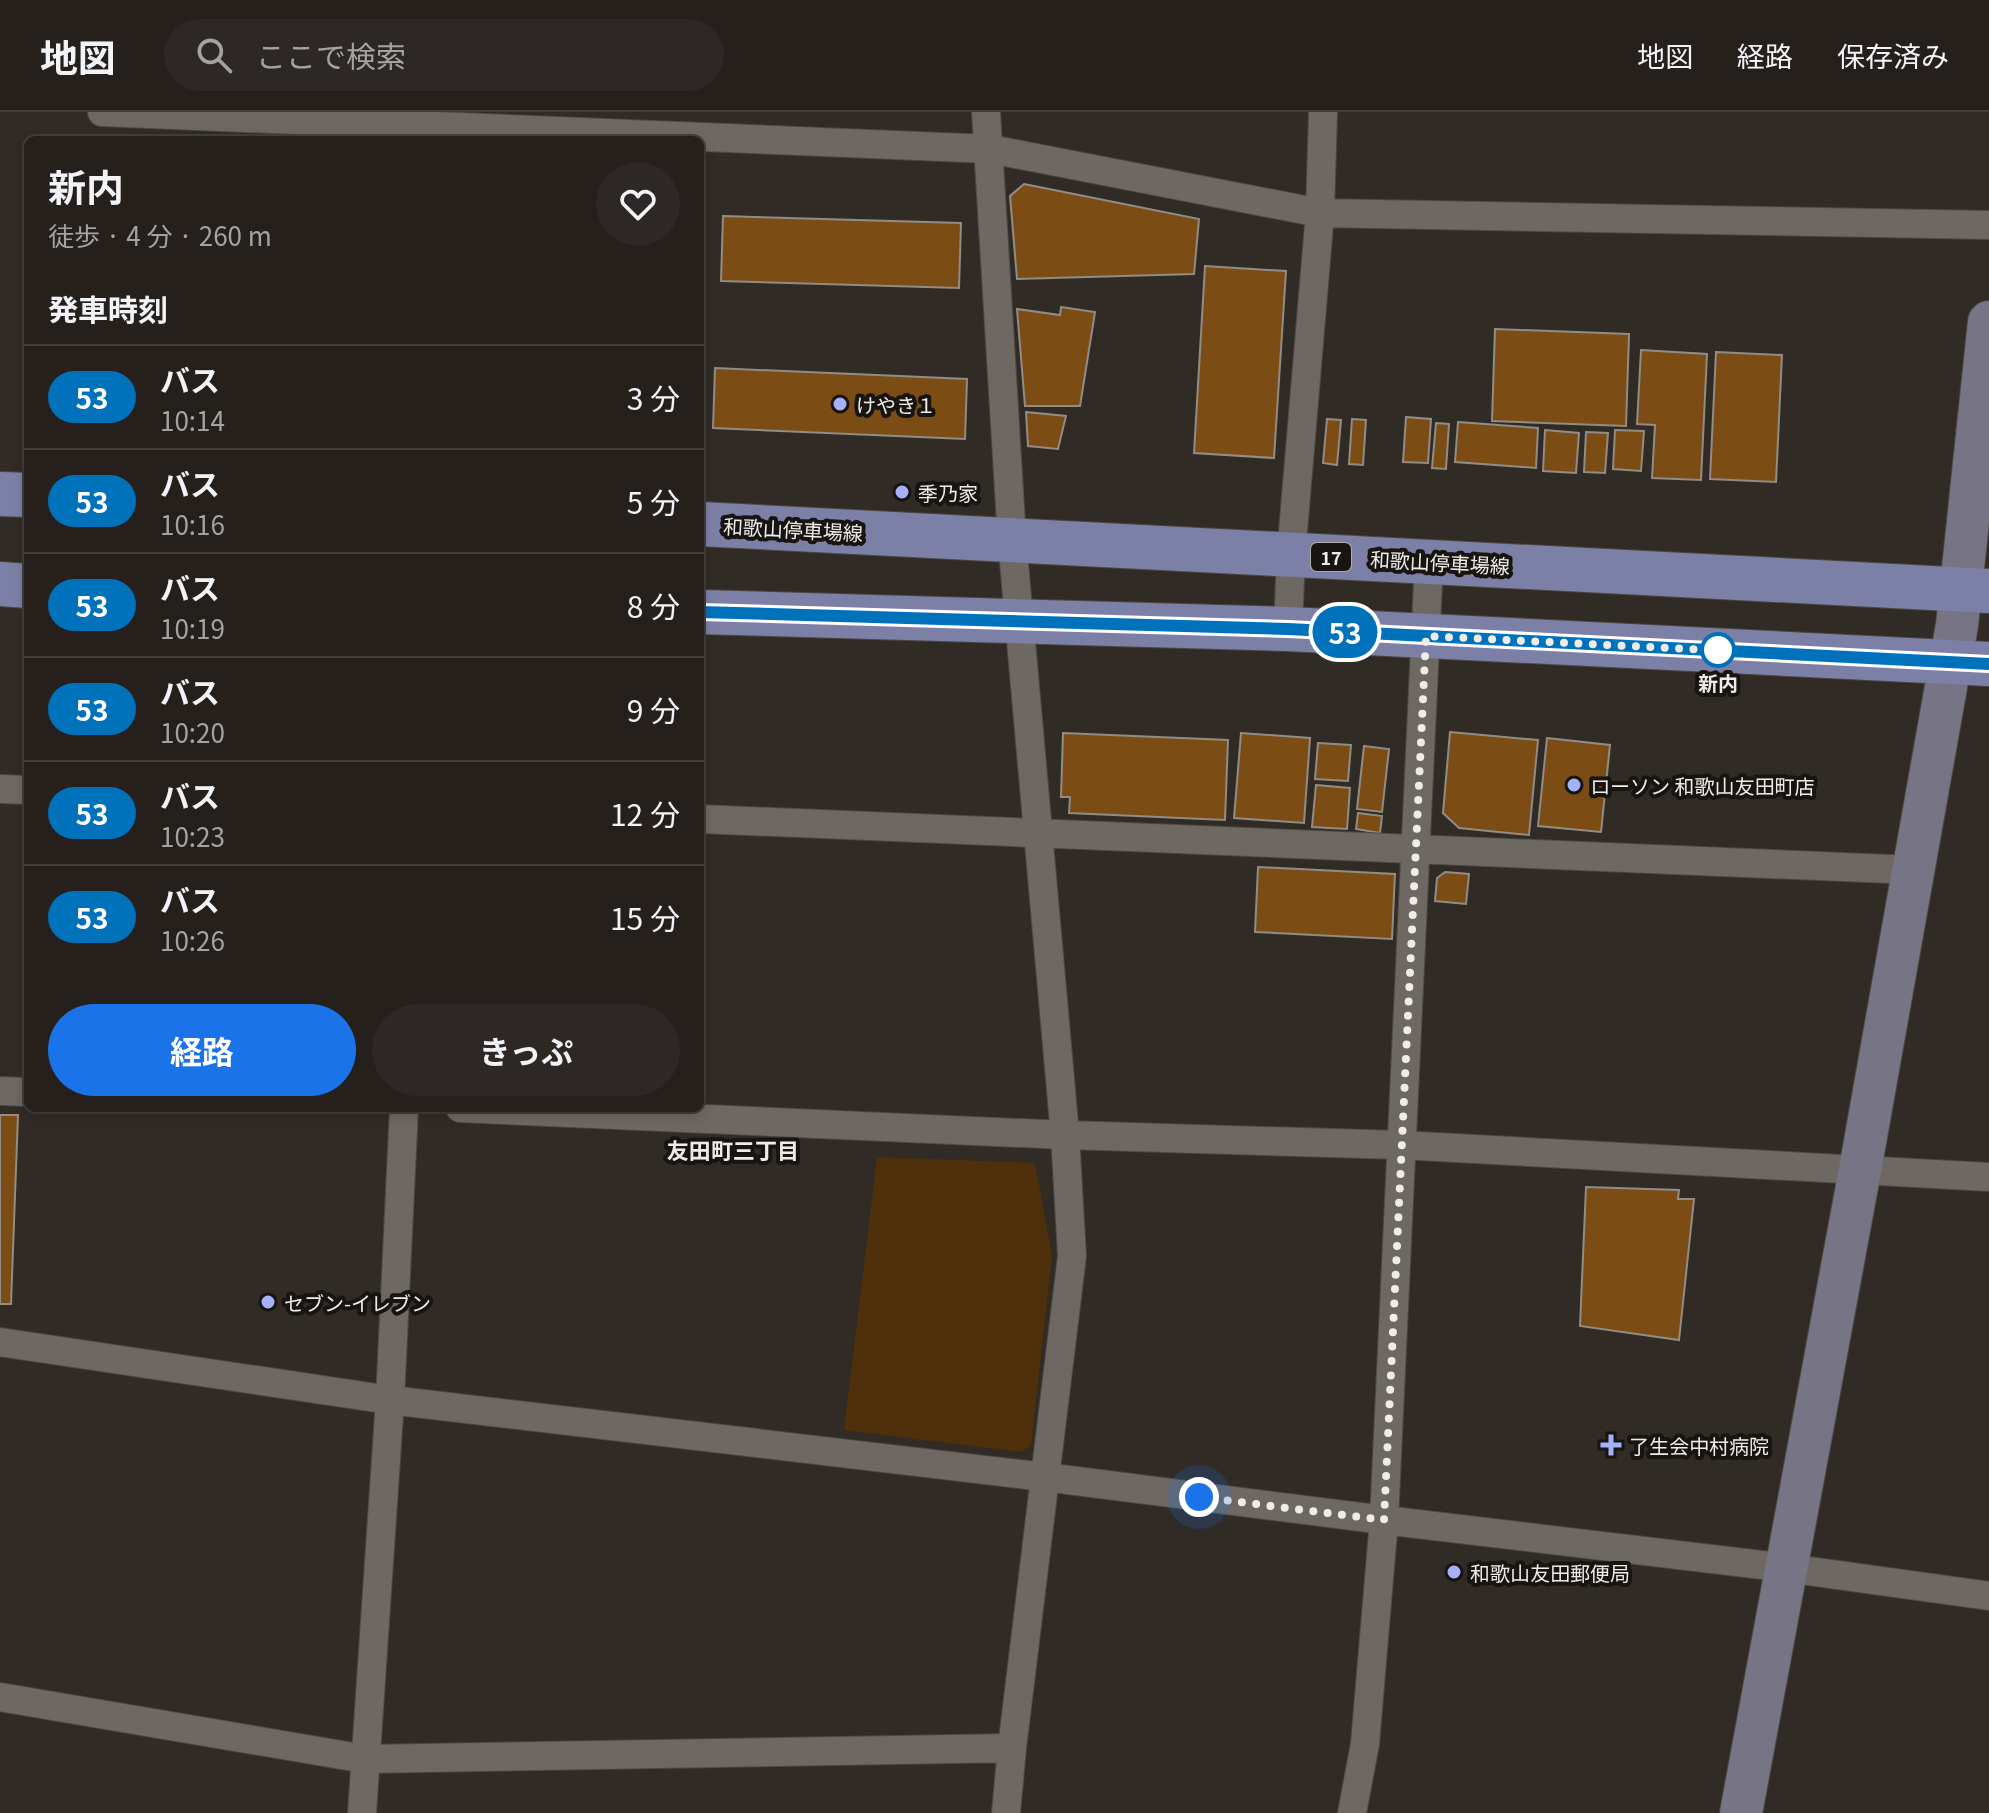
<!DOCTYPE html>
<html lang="ja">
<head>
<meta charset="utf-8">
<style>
  body { margin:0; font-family:Georgia,"Noto Sans JP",serif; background:#2d2825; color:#f1f3f6; height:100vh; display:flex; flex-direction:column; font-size:30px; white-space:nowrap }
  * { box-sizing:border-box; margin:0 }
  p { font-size:26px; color:#a3a3a3 }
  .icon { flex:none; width:44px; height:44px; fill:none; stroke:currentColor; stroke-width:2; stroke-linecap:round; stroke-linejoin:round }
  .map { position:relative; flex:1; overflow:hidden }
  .details { position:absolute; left:24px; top:24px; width:680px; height:976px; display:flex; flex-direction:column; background:#25201c; border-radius:12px; box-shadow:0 4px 12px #0003,0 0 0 2px #423e3b }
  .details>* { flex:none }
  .badge { padding:0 16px; border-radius:26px; font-size:28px; line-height:52px }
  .you { position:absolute; width:40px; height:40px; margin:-20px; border:6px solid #fff; border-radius:50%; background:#1a73e8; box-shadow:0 0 0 12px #1a73e833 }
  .map>.badge { position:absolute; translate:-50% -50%; box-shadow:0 0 0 4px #fff }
  h2 { padding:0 24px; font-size:30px; line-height:72px }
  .round { display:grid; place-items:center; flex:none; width:84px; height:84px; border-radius:42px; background:#2d2825 }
  .summary { display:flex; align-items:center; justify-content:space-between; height:136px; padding:0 24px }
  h1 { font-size:38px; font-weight:700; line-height:60px }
  .button { display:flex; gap:16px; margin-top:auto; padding:16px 24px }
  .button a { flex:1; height:92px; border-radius:48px; background:#1a73e8; color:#fff; font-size:32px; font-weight:700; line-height:92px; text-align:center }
  .button a+a { background:#2d2825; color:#f1f3f6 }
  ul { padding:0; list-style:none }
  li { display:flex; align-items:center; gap:24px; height:104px; padding:0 24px; border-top:2px solid #423e3b }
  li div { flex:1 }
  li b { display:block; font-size:30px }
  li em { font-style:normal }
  li .badge { min-width:88px; font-weight:700; text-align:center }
  header { display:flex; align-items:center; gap:48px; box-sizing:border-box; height:112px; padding:0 40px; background:#25201c; border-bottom:2px solid #423e3b }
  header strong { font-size:38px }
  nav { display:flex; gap:44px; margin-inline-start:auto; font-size:28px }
  .search { width:560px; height:72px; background:#2d2825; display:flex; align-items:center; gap:20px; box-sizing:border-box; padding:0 28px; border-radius:44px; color:#a3a3a3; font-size:30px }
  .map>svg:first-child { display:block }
</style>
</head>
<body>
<header>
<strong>地図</strong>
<div class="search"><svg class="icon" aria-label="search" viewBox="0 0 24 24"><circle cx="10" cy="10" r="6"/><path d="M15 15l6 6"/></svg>ここで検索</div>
<nav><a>地図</a><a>経路</a><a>保存済み</a></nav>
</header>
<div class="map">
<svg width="1989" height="1701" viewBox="0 0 1989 1701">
  <rect width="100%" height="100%" fill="#312b26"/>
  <!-- green -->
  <path fill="#502f0b" d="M877,1045L1035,1051L1052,1144L1031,1333L1022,1340L844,1318Z"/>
  <!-- building -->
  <path fill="#7c4c15" stroke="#928c86" stroke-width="2" d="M1024,72L1199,107L1194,162L1017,167L1010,84Z
    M723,104L961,111L959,176L721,169Z
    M700,115H704L700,209Z
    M1205,154L1286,159L1274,346L1194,341Z
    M1061,195L1095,200L1080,294H1025L1017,197L1060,203Z
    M1495,217L1629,222L1626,314L1492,309Z
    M1641,238L1707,242L1701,368L1652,366L1655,313L1637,312Z
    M1716,240L1782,243L1776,370L1710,367Z
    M715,256L967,267L965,327L713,316Z
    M1026,300L1066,304L1058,337L1028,334Z
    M1406,305L1431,307L1428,351L1403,350Z
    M1327,307L1341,308L1337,353L1323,351Z
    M1352,307L1366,308L1363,353L1349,352Z
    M1458,310L1538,316L1536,356L1455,350Z
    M1436,311L1449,312L1446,357L1432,356Z
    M1545,318L1579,321L1576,361L1543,359Z
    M1615,318L1644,319L1641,359L1613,357Z
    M1586,320L1608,321L1605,361L1584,360Z
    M1450,620L1538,628L1529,723L1459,716L1443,701Z
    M1063,621L1228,628L1225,708L1069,701L1070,685H1061Z
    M1241,621L1310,626L1304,711L1234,706Z
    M1547,626L1610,633L1601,720L1538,714Z
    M1318,631L1351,633L1348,669L1315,667Z
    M1364,634L1389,637L1382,700L1357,697Z
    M1316,673L1350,676L1347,717L1312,715Z
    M1358,701L1382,704L1380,721L1356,717Z
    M1258,755L1395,762L1392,827L1255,820Z
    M1445,760L1469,762L1466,792L1435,789L1437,766Z
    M0,1003H18L11,1192H0Z
    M1586,1075L1679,1078L1678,1087H1694L1679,1228L1580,1214Z"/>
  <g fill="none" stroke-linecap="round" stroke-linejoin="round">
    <defs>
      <path id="street" d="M102,0L990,37L1320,101L1989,113
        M986,0L1012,428L1065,1023L1072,1144L1012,1636L1006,1701
        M1288,517L1291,443L1320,101L1323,0
        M0,677L28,678
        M700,707L1914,758
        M0,979L28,980
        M460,996L1065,1023L1400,1033L1989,1065
        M0,1230L390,1288L1045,1365L1384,1408L1787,1456L1989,1484
        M0,1585L365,1647L1012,1636
        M362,1701L390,1288L404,996
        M1352,1701L1365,1632L1384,1408L1429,449"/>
      <path id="secondary" d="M1741,1701L1860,1058L1957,513L1989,210"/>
      <path id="primary" d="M0,382L28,383
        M700,412L1989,479
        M0,472L28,474
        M700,500L1288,517L1989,552"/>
    </defs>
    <!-- street casing -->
    <use href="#street" stroke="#4c4843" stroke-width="30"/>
    <!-- secondary casing -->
    <use href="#secondary" stroke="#4c4843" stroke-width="44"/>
    <!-- primary casing -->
    <use href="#primary" stroke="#4c4843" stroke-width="46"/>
    <!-- street -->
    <use href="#street" stroke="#6e6863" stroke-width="28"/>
    <!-- secondary -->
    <use href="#secondary" stroke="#767485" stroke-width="42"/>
    <!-- primary -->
    <use href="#primary" stroke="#7d80a6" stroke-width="44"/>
  </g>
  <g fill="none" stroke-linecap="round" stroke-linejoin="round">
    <defs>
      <path id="line" d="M700,500L1288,517L1989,552"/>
    </defs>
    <!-- line casing -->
    <use href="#line" stroke="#fff" stroke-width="18"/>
    <!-- line -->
    <use href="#line" stroke="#0072bc" stroke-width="12"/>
    <!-- walk -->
    <path stroke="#efece8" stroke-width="8" stroke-dasharray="0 14.4" d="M1199,1385L1384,1408L1426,524L1730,539L1718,538"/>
  </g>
  <!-- markers -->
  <g fill="#a6b1fc" stroke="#171412" stroke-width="3">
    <circle cx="840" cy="292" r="8"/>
    <circle cx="902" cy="380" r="8"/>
    <circle cx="1574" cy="673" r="8"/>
    <circle cx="268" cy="1190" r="8"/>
    <path d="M1607 1321h8v8h8v8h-8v8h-8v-8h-8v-8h8z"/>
    <circle cx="1454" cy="1460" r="8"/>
  </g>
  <circle fill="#fff" stroke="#0072bc" stroke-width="4" cx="1718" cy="538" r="16"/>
  <g text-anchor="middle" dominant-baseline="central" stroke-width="8" stroke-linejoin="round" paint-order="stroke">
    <!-- shield labels -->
    <rect fill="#171412" stroke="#aeaba8" stroke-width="2" x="1311" y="431" width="40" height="28" rx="6"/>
    <g font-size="18" font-weight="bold" fill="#efece8">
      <text x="1331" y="445">17</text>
    </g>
    <!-- poi labels -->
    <g font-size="20" fill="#efece8" stroke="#171412" text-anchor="start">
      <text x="856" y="292">けやき１</text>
      <text x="918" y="380">季乃家</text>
      <text x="1590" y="673">ローソン 和歌山友田町店</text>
      <text x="284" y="1190">セブン-イレブン</text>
      <text x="1629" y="1333">了生会中村病院</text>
      <text x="1470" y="1460">和歌山友田郵便局</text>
    </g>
    <!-- street labels -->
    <g font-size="20" fill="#efece8" stroke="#171412">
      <text transform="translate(793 417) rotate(3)">和歌山停車場線</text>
      <text transform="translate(1440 450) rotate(3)">和歌山停車場線</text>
    </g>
    <!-- stop labels -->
    <g font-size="20" font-weight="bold" fill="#efece8" stroke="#171412">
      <text x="1718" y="570">新内</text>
    </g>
    <!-- neighbourhood labels -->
    <g font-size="22" font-weight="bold" fill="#efece8" stroke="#171412">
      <text x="733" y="1037">友田町三丁目</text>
    </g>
  </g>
</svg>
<div class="you" style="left:1199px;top:1385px"></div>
<b class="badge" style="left:1345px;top:520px;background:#0072bc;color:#fff">53</b>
<section class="details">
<div class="summary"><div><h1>新内</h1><p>徒歩 · 4 分 · 260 m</p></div><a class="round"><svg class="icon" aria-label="heart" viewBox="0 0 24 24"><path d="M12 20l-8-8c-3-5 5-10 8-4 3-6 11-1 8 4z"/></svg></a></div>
<h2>発車時刻</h2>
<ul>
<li><span class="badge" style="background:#0072bc;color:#fff">53</span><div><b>バス</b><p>10:14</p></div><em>3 分</em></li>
<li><span class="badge" style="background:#0072bc;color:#fff">53</span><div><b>バス</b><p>10:16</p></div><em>5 分</em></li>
<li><span class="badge" style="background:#0072bc;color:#fff">53</span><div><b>バス</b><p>10:19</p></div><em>8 分</em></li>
<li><span class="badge" style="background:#0072bc;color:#fff">53</span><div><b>バス</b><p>10:20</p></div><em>9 分</em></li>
<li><span class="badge" style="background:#0072bc;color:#fff">53</span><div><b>バス</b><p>10:23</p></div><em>12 分</em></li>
<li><span class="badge" style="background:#0072bc;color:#fff">53</span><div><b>バス</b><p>10:26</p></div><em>15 分</em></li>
</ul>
<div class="button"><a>経路</a><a>きっぷ</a></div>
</section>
</div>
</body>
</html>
